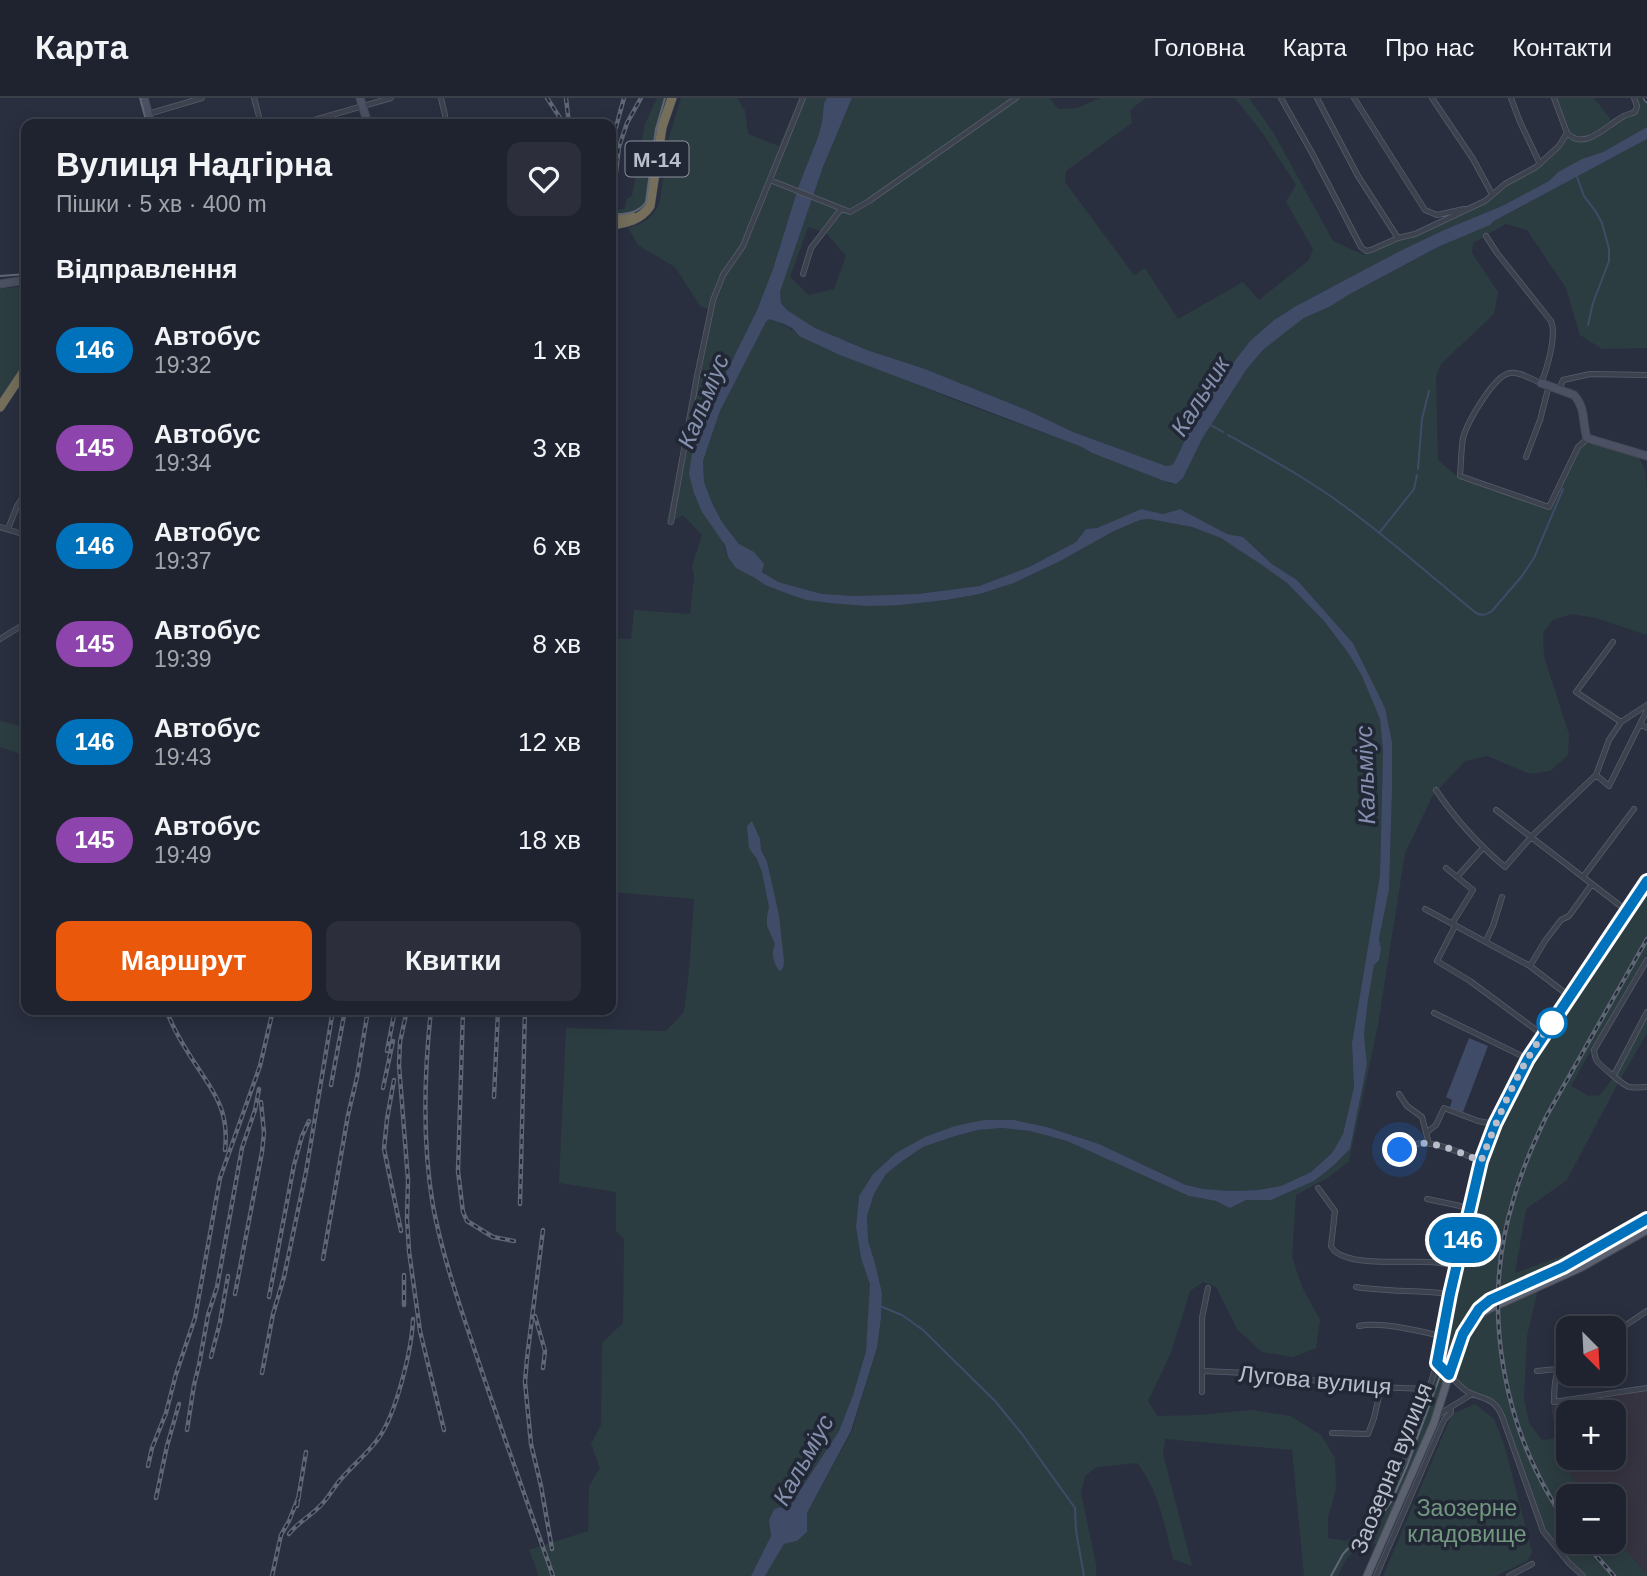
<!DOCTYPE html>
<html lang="uk">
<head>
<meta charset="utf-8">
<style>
  body { margin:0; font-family:Helvetica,sans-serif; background:#2c2f3b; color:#f1f3f6; height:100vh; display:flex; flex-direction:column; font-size:26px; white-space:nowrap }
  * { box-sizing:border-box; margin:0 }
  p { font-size:23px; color:#a1a4aa }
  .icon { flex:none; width:38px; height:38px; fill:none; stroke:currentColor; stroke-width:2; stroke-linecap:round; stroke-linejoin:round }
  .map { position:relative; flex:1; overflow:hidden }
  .panel { position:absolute; left:21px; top:21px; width:595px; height:896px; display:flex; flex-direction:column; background:#1f232f; border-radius:14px; box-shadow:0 4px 18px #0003,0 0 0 2px #3c404b }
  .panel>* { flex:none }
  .badge { padding:0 14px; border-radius:23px; font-size:24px; line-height:46px }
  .needle { width:46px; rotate:156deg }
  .controls { position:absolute; left:1556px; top:1218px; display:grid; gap:14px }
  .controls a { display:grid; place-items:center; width:70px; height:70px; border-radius:14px; background:#1f232f; box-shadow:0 4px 18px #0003,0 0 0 2px #3c404b; font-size:35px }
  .you { position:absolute; width:35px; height:35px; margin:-18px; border:5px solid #fff; border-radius:50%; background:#1a73e8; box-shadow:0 0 0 10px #1a73e833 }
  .map>.badge { position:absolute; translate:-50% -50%; box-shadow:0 0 0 4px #fff }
  h2 { padding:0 35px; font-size:26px; line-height:63px }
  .round { display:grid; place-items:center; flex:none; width:74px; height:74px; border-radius:14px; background:#2c2f3b }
  .headline { display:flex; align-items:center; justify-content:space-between; height:119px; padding:0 35px }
  h1 { font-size:33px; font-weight:800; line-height:52px }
  .primary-button { display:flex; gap:14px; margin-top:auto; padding:14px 35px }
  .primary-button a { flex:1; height:80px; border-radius:14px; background:#ea580c; color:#fff; font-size:28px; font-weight:800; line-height:80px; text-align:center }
  .primary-button a+a { background:#2c2f3b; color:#f1f3f6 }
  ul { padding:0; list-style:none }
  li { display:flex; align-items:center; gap:21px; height:98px; padding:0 35px }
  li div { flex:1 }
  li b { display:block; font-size:26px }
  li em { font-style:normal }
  li .badge { min-width:77px; font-weight:700; text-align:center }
  header { display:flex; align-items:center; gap:42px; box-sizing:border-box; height:98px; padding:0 35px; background:#1f232f; border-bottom:2px solid #3c404b }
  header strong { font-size:33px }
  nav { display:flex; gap:38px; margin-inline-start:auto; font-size:24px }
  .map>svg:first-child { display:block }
</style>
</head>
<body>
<header>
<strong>Карта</strong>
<nav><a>Головна</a><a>Карта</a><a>Про нас</a><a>Контакти</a></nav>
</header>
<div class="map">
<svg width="1647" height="1478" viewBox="0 0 1647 1478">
  <rect width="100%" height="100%" fill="#292f3f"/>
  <!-- medical -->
  <path fill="#373441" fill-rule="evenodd" d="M1647,1293V1476L1614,1439V1398H1584L1560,1358L1551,1308ZM1568,1314H1614V1360H1568Z"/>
  <!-- green -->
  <path fill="#2c3d41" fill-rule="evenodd" d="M657,0H670L651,100L642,115L615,120V112L624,111L627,101L632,98L645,26Z
    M681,0H737L745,13L748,36L779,48L799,0H827L824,5L822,24L818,39L799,87L773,171L757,212L719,289L692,355L728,459L765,487L791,497L829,505L901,507L946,502L980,496L1014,485L1036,475L1114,433L1140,422L1149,421L1192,429L1221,440L1246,455L1287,485L1324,523L1349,556L1362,577L1380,621L1383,654L1380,777L1352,945L1354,989L1343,1036L1332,1055L1311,1074L1281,1088L1258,1092L1232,1093L1204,1091L1186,1087L1099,1046L1047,1029L1014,1022H984L896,1055L873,1076L859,1098L856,1129L861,1160L871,1185L866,1253L853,1297L839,1333L791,1406L774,1411L769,1422L771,1438L751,1478H539L529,1452L588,1433L589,1388L600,1370L591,1346L601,1327L602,1245L623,1225L624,1141L616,1133V1094L559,1085L566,930L666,933L684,914L689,873L694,801L611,794V540L631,541L634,512L690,516L694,478L692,468L702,437L683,417L666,427L709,211L701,209L675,169L638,147L628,130C645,125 654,119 660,103L669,39Z
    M852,0H1050L1058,11L1077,10L1100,0H1146L1130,12L1132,25L1066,73L1065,84L1134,177L1145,170L1178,221L1243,184L1259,202L1309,162L1313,151L1286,104L1296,87L1264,37L1235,0H1249L1273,34L1333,143L1364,157L1398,142L1410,140L1453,121L1459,114L1491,99L1540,68L1559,52L1567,36L1554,0H1594L1611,22L1639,8L1635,0H1647V29L1603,54L1582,61L1558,74L1549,83L1502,108L1444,132L1398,154L1296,208L1274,222L1250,243L1220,282L1192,327L1175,363L1172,367L1165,368L1073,334L1029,313L925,271L867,252L834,238L815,230L787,212L781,205L780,194L823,69ZM808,129L826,135L846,158L834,191L809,197L790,179Z
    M1647,41V250L1602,251L1580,237L1566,190L1527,132L1506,126L1473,145L1472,155L1498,194L1494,216L1441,266L1436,279L1438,362L1459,380L1550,411L1579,350L1588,342L1638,357L1645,373L1647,391V537L1596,520L1572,516L1553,522L1543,535L1544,559L1569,636L1568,657L1550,673L1530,676L1487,658L1465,663L1433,697L1405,755L1378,927L1349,1063L1329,1079L1296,1097L1292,1159L1302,1189L1320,1222L1316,1250L1293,1259L1262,1254L1237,1231L1216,1189L1203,1184L1190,1193L1171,1255L1148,1303L1157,1318L1198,1317L1252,1312L1290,1318L1321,1337L1335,1360L1336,1391L1328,1420V1440L1346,1443L1375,1421L1411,1349L1435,1269L1481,1063L1528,961L1647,783V856L1616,908L1571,988L1589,998L1600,997L1615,978L1647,916V935L1617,987L1567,1082L1526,1111L1515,1175L1611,1140L1562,1167L1489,1200L1466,1229L1439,1308L1380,1448L1365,1441L1345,1463L1338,1478H1304L1292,1352L1165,1341L1163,1356L1192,1468L1173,1461C1165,1428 1158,1391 1137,1365L1097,1369L1085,1378L1081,1395L1096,1466V1478H765L784,1446L797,1443L807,1434V1415L852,1333L877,1250L881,1220L882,1195L876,1169L868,1142L867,1118L874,1096L886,1076L901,1064L923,1049L952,1039L978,1032L1002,1030L1030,1033L1067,1043L1189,1098L1217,1103L1230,1110L1246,1102H1271L1314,1083L1333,1068L1350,1051L1367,966L1364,936L1368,902L1374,867L1381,851L1379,841L1389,792L1392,694V644L1353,545L1297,482L1272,466L1243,439L1227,436L1180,411L1163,416L1141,411L1097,430L1086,431L1076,444L1029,469L979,488L918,496L856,498L822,496L777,484L767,478L739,446L722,424L712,405L704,384L703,363L720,313L766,224L769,221C782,225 790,229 799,238L960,304L1082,349L1092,355L1171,386L1183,380L1202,341L1246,272L1263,252L1287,233L1304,220L1329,209L1350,196L1438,149L1490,127L1494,123Z
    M26,188V263L0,302V191Z
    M0,623L26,629V658L0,649Z
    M1538,1191L1527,1238L1524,1300L1529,1325L1542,1342L1557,1340L1560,1358L1584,1398H1568V1444H1614V1439L1647,1476V1478H1580L1566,1467L1546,1440L1502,1317L1495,1309L1475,1297L1452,1277L1462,1244L1475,1221Z
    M1475,1306L1494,1321L1504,1346L1532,1454L1527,1463L1496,1478H1383L1452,1316Z"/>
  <!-- water -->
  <path fill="#404b67" d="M827,0H852L823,69L780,194L781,205L787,212L815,230L834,238L867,252L925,271L1029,313L1073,334L1166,368L1172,367L1175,363L1192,327L1220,282L1250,243L1274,222L1296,208L1398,154L1444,132L1502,108L1549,83L1558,74L1582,61L1603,54L1647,29V41L1494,123L1490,127L1438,149L1350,196L1329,209L1304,220L1287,233L1263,252L1246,272L1202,341L1183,380L1176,386L1164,383L1092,355L1082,349L840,257L799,238L792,230L784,226L769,221L766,224L720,313L703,363L704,384L712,405L722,424L739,446L754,454L764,466L762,474L778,484L822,496L856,498L918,496L979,488L1029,469L1076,444L1086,431L1097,430L1141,411L1163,416L1180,411L1227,436L1243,439L1272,466L1297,482L1353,545L1385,610L1392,644V694L1389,792L1379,841L1381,851L1379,862L1374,867L1368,902L1364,936L1367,966L1350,1051L1333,1068L1314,1083L1271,1102H1246L1230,1110L1216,1103L1189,1098L1067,1043L1030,1033L1002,1030L978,1032L952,1039L923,1049L901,1064L886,1076L874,1096L867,1118L868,1142L876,1169L882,1195L881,1220L877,1250L851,1333L807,1415V1434L797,1443L784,1446L765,1478H751L771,1438L769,1422L774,1411L791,1406L839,1333L853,1297L866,1253L870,1186L861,1160L856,1129L859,1098L873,1076L896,1055L925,1039L955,1028L984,1022H1014L1047,1029L1099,1046L1186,1087L1204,1091L1232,1093L1258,1092L1281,1088L1311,1074L1332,1055L1343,1036L1354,989L1352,945L1380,777L1383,653L1380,621L1362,578L1349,556L1324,523L1287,485L1262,467L1221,440L1192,429L1149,421L1140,422L1114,433L1060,463L1014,485L980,496L946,502L901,507L867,508L829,505L807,502L791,497L765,487L755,480L736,470L728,459L725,447L702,414L694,395L689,376L692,355L719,289L757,212L773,171L799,87L818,39L822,24L824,5Z
    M752,723L760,741L761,752L767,764L779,817L784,863L783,870L780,873C773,866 771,855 775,846L767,828V819L769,809L762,774L757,761L749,750L747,728Z
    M1469,940L1488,948L1463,1014L1450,1009L1452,1002L1446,999Z"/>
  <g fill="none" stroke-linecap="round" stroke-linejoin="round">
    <!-- stream -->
    <path stroke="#404b67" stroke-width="2" d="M1577,79L1584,98L1596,114L1602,125L1609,151V163L1593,205L1588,227
      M1209,326L1223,334
      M1228,337C1269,360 1310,382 1347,410C1392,443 1433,480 1476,515C1482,518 1486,517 1492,513L1522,478L1534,460L1563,391
      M1418,371L1422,321L1429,293
      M1380,434L1414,391L1417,377
      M880,1208L902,1217L923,1232L995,1303L1022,1336L1075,1410L1076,1433L1084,1478"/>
    <defs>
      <path id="street" d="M254,0L261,26
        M441,0L445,17V26
        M1281,0L1312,55L1361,149L1366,153L1371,152L1398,140L1415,136L1485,103L1505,86L1536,69L1559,48L1567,35
        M1317,0L1358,78L1398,140
        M1354,0L1425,112L1437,117L1464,111
        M1432,0L1473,61L1492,96
        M1511,0L1520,24L1540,66
        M1554,0L1567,35
        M148,16L202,0
        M300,26L391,0
        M1567,35C1585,54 1608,26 1624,18C1626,17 1633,15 1635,14L1637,8L1634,0
        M770,82L850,114L869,103L1016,0
        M1486,138L1497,155L1551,223C1557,237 1547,271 1541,285C1533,282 1519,273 1510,275C1494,277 1467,325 1463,340C1461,352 1461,366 1460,378L1549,409L1578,349L1587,341
        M803,176L811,150L841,111
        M1559,291L1563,282L1590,276L1647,277
        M1526,359L1540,322L1549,287
        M671,424L697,278L713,202L723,177L743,148L751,128L803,0
        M0,429L26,437
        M8,431L17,408L26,394
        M0,541L26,525
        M1613,544L1576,594L1621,624
        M1640,626L1647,630
        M1596,677L1609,688L1647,612
        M1436,692C1455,721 1478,746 1505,769L1531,739L1596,677L1609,642L1621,624L1647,607
        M1496,712L1627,813
        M1446,770L1473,792L1452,826
        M1457,779L1483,750
        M1583,779L1634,711
        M1425,811L1530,868L1569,898
        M1455,828L1437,863L1470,883L1543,937
        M1486,843L1493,828L1502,799
        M1647,862L1594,952C1595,957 1594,958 1597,963C1601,968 1623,987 1629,989C1634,990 1642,989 1647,989
        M1530,868L1545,843L1561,822L1569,818L1592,786
        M1434,915L1528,961
        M1614,977L1647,914
        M1399,996L1407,1008L1422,1019L1429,1046
        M1426,1035L1436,1027L1444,1010L1478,1023L1495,1026
        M1400,1052C1405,1050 1411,1047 1416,1046C1435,1042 1463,1056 1481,1063
        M1318,1090L1335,1113L1331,1148C1341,1170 1406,1162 1428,1164C1437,1164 1446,1166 1456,1168
        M1427,1101L1470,1110
        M1356,1189C1387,1194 1418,1192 1449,1196
        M1359,1228C1380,1223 1420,1233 1441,1238
        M1614,1235L1647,1213
        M1568,1260H1564C1555,1270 1554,1290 1554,1304L1647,1290
        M1203,1273L1247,1275L1319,1283L1349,1288L1428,1291
        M1537,1273L1568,1270
        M1450,1277C1455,1283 1461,1290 1468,1294C1484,1302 1494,1299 1502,1318L1543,1433L1569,1465L1583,1478
        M1202,1294V1220L1208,1190
        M1438,1317L1472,1296
        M1332,1335L1368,1336L1374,1320L1381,1289
        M1387,1397L1411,1349L1437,1265
        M1376,1478L1444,1322L1451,1314V1309
        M1509,1478L1532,1466"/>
      <path id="secondary" d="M144,0L151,26
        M360,0L368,26
        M0,186L26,182
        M1541,285L1574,297C1586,310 1582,324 1587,340L1647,358
        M1449,1277L1437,1265L1450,1196L1481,1063L1495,1026L1528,961L1647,783"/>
      <path id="primary" d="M1475,1219L1489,1211L1580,1170L1647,1132
        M1367,1478L1434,1325L1460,1242L1466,1229L1478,1211L1490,1202L1563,1169L1647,1121"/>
      <path id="highway" d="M611,121L633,119
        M611,127C626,125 641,122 650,108L662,29L672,0
        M0,309L26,270"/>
    </defs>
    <!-- street casing -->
    <use href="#street" stroke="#575d6a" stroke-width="6"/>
    <!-- secondary casing -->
    <use href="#secondary" stroke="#464b59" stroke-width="9"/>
    <!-- primary casing -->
    <use href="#primary" stroke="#464b59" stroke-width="9"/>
    <!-- highway casing -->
    <use href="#highway" stroke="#444a57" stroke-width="10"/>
    <!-- street -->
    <use href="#street" stroke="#3d424f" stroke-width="4.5"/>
    <!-- secondary -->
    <use href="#secondary" stroke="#4b5162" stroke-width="7"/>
    <!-- primary -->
    <use href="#primary" stroke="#5b616f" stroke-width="7"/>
    <!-- highway -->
    <use href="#highway" stroke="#746e5b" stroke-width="9"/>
    <!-- tram -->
    <path stroke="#5f6676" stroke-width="2" d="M140,0L147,26
      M611,117C624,116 638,116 646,104L656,31L665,0
      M0,178L26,176
      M1331,1478L1343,1456L1355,1443L1377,1423L1391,1404L1407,1368L1454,1240L1465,1221L1478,1211L1577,1165L1647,1126"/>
    <defs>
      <path id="rail" d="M547,0L564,26
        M566,0L569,26
        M1645,0L1647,3
        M613,40L624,0
        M611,115L619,49L627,25L641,0
        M166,912C172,927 180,942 189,956C210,990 230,1008 225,1052
        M407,912L400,944L399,967L408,1082L407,1121L409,1153L420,1233L444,1332
        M431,912C424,977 422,1043 433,1108C443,1161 461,1211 478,1262C502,1334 528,1406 553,1478
        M463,912L458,1073L463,1114L467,1123L493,1139L514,1143
        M387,953L395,912
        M394,982L387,1021L384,1051L401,1133
        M331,987L345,912
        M383,990L393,943
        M494,999L498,912
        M520,1106L525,912
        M543,1132L527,1260L525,1284L531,1346L541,1388L552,1451
        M323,1161L348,1017L357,979L368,912
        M404,1177V1207
        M235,1196L262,1054L264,1035L261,1004
        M269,1199L294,1067L302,1038L309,1023
        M535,1218L545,1253L543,1270
        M211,1259L220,1224L228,1178
        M262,1275L273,1216L284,1179L306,1074L333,912
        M187,1332L194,1287L199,1267L208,1217L217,1189L226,1139L242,1050L255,1012L259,991
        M148,1368L152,1350L166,1315L176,1276L195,1220L220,1080L260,968L273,912
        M156,1400L167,1348L179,1306
        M297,1408L306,1354
        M1568,1427C1503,1335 1480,1212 1513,1103C1521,1074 1533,1046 1546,1019L1647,841
        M289,1436C298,1424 311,1418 321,1407C329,1399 334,1389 341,1381C353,1367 367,1356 378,1341C396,1317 412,1251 413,1221
        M1584,1444L1614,1478
        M272,1478L281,1437L289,1423L299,1398"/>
    </defs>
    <!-- rail casing -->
    <use href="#rail" stroke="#5f6676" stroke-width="4.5"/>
    <!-- rail -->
    <use href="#rail" stroke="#212735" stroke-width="2" stroke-dasharray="5" stroke-linecap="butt"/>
  </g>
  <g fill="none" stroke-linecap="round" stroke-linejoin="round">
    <defs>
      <path id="line" d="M1647,783L1528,961L1495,1026L1481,1063L1450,1196L1437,1265L1449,1277L1463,1236L1479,1211L1490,1202L1563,1169L1647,1121"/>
    </defs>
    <!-- line casing -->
    <use href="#line" stroke="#fff" stroke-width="16"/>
    <!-- line -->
    <use href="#line" stroke="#0072bc" stroke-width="10"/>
    <!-- walk -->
    <path stroke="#b9beca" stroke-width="7" stroke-dasharray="0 12.6" d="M1400,1052C1405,1050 1411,1047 1416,1046C1435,1042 1463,1056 1481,1063C1499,1017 1521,963 1552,925"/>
  </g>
  <!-- markers -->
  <circle fill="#fff" stroke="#0072bc" stroke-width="3.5" cx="1552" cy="925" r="14"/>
  <g text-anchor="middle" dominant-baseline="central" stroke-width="7" stroke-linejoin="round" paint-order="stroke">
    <!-- shield labels -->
    <rect fill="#212735" stroke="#8b919d" stroke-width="2" x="625.5" y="43.5" width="63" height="35" rx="5"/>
    <g font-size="21" font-weight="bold" fill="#b9beca">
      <text x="657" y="61">М-14</text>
    </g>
    <!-- street labels -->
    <g font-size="23" fill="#b9beca" stroke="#212735">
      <text transform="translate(1315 1282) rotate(5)">Лугова вулиця</text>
      <text transform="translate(1391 1370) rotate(-68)">Заозерна вулиця</text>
    </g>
    <!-- park labels -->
    <g font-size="23" fill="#739880" stroke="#212735">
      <text x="1467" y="1410">Заозерне<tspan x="1467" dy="26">кладовище</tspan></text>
    </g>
    <!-- water labels -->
    <g font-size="24" font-style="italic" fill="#8490ae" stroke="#212735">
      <text transform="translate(1200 298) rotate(-58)">Кальчик</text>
      <text transform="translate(703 303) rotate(-68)">Кальміус</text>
      <text transform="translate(1365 677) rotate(-92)">Кальміус</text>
      <text transform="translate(803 1362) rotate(-61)">Кальміус</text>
    </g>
  </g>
</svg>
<div class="controls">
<a><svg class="needle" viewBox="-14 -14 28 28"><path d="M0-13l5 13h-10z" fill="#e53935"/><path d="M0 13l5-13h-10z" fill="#a1a4aa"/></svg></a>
<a>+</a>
<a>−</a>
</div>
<div class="you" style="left:1400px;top:1052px"></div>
<b class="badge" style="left:1463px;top:1142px;background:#0072bc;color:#fff">146</b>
<section class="panel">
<div class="headline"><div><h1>Вулиця Надгірна</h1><p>Пішки · 5 хв · 400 m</p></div><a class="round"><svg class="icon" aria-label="heart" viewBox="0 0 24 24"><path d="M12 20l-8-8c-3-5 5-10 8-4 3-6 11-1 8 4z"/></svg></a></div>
<h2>Відправлення</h2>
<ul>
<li><span class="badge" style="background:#0072bc;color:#fff">146</span><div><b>Автобус</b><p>19:32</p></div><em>1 хв</em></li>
<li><span class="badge" style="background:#8e44ad;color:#fff">145</span><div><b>Автобус</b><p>19:34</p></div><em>3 хв</em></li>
<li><span class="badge" style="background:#0072bc;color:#fff">146</span><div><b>Автобус</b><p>19:37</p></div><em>6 хв</em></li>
<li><span class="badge" style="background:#8e44ad;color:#fff">145</span><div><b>Автобус</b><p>19:39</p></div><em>8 хв</em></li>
<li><span class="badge" style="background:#0072bc;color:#fff">146</span><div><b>Автобус</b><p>19:43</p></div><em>12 хв</em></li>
<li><span class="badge" style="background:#8e44ad;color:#fff">145</span><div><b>Автобус</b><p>19:49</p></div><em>18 хв</em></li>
</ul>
<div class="primary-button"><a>Маршрут</a><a>Квитки</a></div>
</section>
</div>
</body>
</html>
